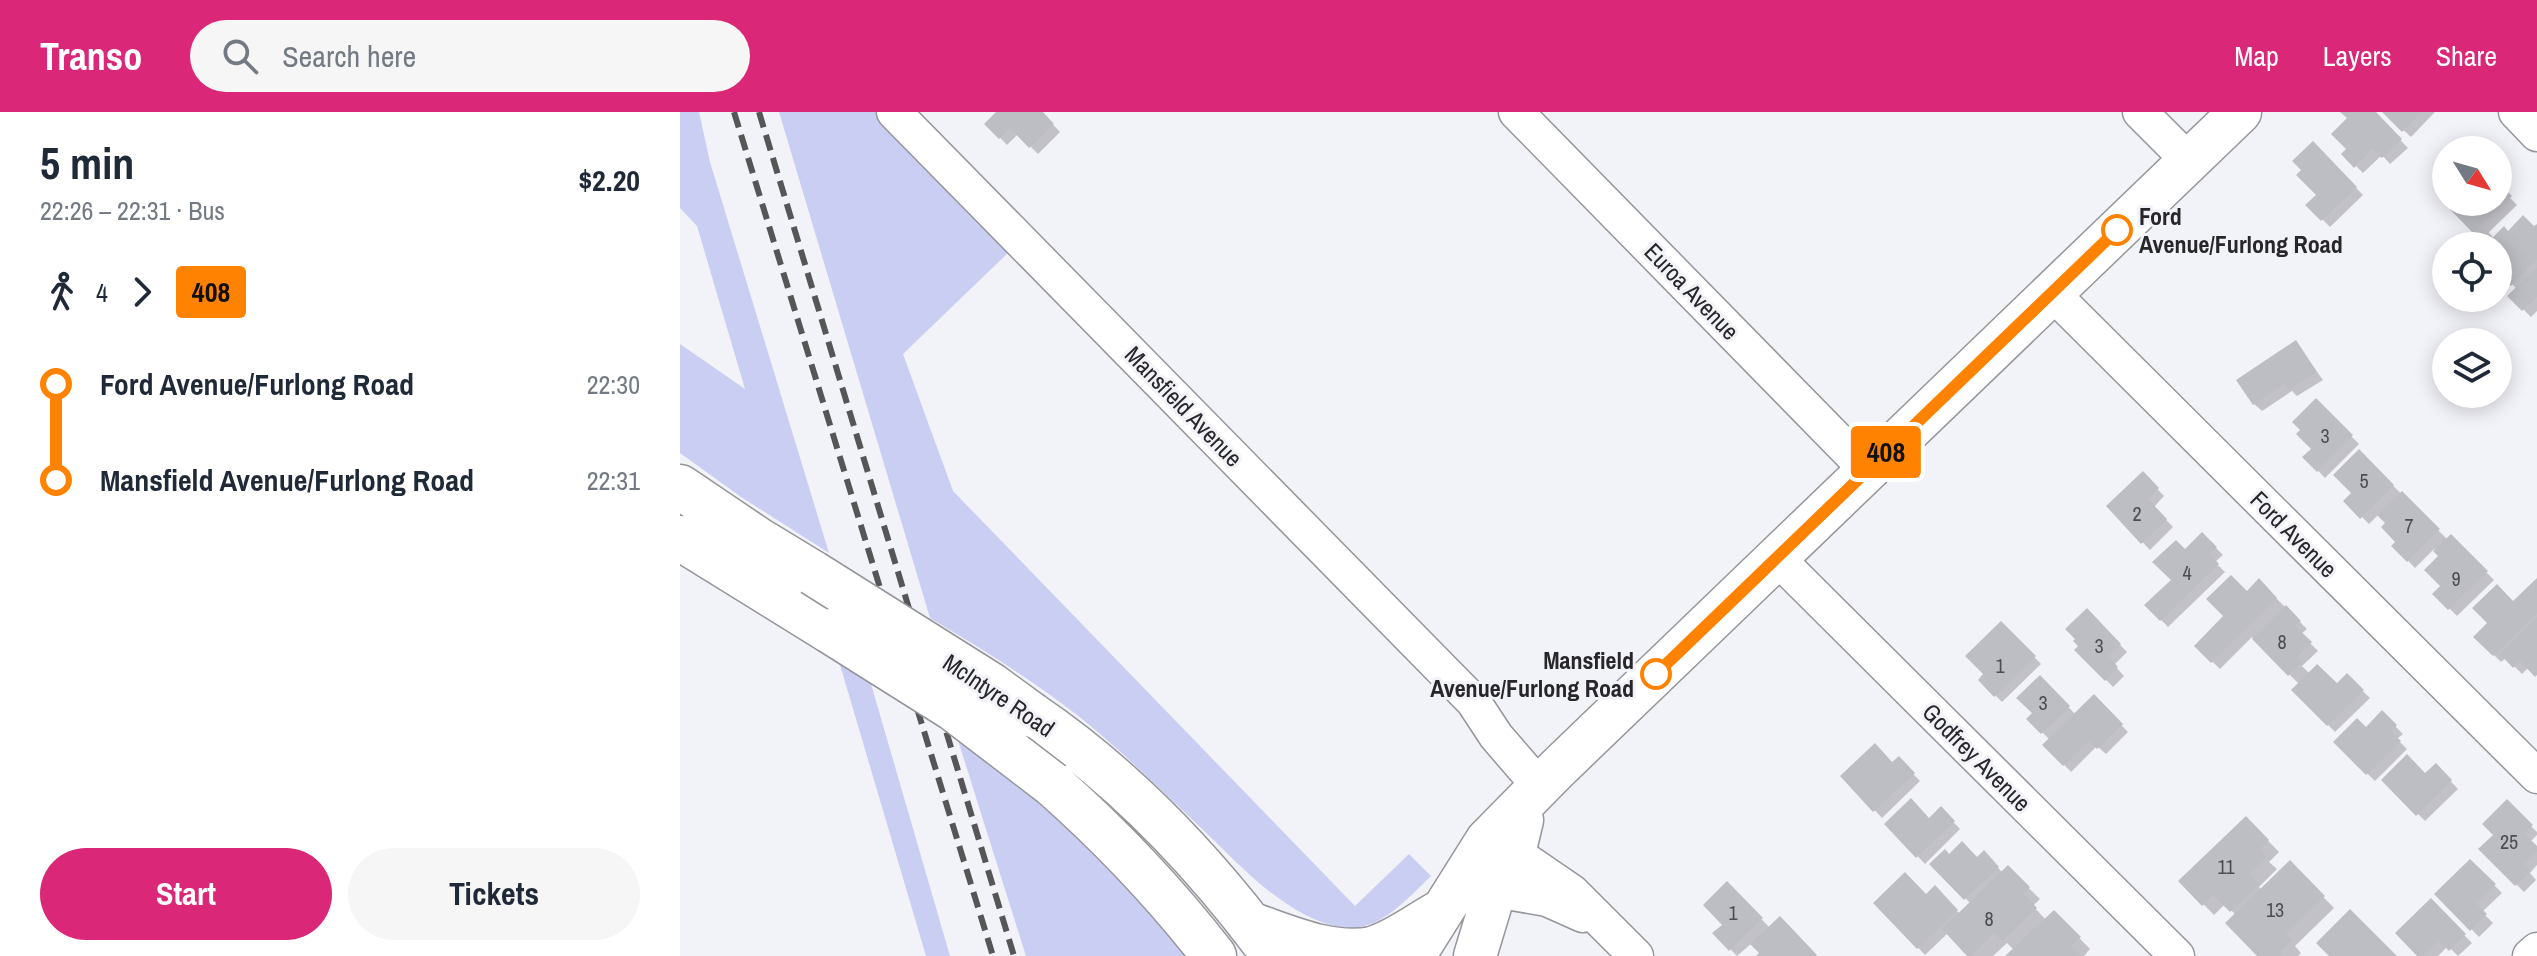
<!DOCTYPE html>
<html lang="en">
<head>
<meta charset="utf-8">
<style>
  body { margin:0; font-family:"Archivo Narrow",sans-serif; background:#f6f6f7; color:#1f2937; height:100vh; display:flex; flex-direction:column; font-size:30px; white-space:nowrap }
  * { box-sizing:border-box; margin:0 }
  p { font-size:26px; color:#747a83 }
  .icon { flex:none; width:44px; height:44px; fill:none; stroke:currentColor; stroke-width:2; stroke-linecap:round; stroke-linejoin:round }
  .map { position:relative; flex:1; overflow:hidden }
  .side { display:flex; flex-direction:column; background:#fff; width:680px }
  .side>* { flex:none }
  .badge { padding:0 16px; border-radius:6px; font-size:28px; line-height:52px }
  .needle { width:52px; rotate:127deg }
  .fabs { position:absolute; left:1752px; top:24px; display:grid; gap:16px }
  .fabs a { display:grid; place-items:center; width:80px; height:80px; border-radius:50%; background:#fff; box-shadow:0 4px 20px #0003; font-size:40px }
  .map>.badge { position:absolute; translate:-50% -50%; box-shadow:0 0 0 4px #fff }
  .legs { display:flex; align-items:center; gap:12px; height:88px; padding:0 40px; font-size:26px }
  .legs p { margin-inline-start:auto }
  .headline { display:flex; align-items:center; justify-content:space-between; height:136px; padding:0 40px }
  h1 { font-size:44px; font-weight:700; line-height:60px }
  .action { display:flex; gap:16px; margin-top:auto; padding:16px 40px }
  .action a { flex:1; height:92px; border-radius:48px; background:#db2777; color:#fff; font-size:32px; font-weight:700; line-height:92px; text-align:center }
  .action a+a { background:#f6f6f7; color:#1f2937 }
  ul { padding:0 40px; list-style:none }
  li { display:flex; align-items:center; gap:28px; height:96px; font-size:30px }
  li i { display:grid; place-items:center; width:12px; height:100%; margin:0 10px; background:currentColor }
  li i::after { content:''; width:20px; height:20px; margin:-10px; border:6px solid; border-radius:50%; background:#fff }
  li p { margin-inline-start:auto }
  li:first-child i { background:linear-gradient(#0000 50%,currentColor 0) }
  li:last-child i { background:linear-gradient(currentColor 50%,#0000 0) }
  header { display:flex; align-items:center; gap:48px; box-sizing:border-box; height:112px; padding:0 40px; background:#db2777; color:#fff }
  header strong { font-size:38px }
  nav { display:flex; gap:44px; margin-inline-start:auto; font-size:28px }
  .search { width:560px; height:72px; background:#f6f6f7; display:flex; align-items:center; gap:20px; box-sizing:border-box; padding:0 28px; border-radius:44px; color:#747a83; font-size:30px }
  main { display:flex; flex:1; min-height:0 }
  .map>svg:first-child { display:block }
</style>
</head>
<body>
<header>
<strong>Transo</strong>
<div class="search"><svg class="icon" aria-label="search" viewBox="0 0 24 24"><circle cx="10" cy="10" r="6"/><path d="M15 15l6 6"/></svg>Search here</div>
<nav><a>Map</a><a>Layers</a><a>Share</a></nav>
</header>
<main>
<section class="side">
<div class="headline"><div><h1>5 min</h1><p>22:26 – 22:31 · Bus</p></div><b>$2.20</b></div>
<div class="legs"><svg class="icon" aria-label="walk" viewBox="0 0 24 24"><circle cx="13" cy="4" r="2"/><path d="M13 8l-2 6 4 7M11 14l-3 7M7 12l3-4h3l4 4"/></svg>4<svg class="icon" aria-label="forward" viewBox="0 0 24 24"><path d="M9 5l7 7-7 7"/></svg><b class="badge" style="background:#ff8200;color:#111">408</b></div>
<ul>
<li><i style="color:#ff8200"></i><b>Ford Avenue/Furlong Road</b><p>22:30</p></li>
<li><i style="color:#ff8200"></i><b>Mansfield Avenue/Furlong Road</b><p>22:31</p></li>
</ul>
<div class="action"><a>Start</a><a>Tickets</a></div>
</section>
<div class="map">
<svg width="1857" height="844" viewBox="0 0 1857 844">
  <rect width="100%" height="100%" fill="#f2f2f9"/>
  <!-- green -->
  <path fill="#cbcef3" d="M0,0H19L30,50L149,441L61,385L0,341V232L65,277L17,114L0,96Z
    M99,0H195L331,138L223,242L273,379L675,794L729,742L751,764C727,787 697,823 659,815C604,804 558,751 518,713C479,676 440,637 397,603C351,567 300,536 250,506Z
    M158,546L189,565L270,844H246Z
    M276,622L381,704L514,844H346Z"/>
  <!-- shadow -->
  <path fill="#0003" d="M319,0H361L380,20L358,42L338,22L327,33L307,12Z
    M1664,0H1693L1728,36L1710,52L1702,43L1683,61L1664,42L1669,37L1670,7Z
    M1704,0H1755L1731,25Z
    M1633,31L1683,83L1650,115L1628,93L1639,83L1624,58Z
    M1818,73L1837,93L1807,122L1813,127L1828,121L1854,117L1857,114V199L1851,205L1830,184L1837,177L1818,158V134H1797L1803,128L1761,86L1766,81V90H1818Z
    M1616,231L1643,268L1617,284L1612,279L1582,299L1574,292Z
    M1636,289L1679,332L1645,366L1625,345L1634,337Z
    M1679,340L1768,428L1771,425L1814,468L1777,504L1755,482L1763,474L1761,444L1754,437L1735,456L1714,434L1718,430L1708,411L1699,402L1689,412L1666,389L1674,381Z
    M1463,362L1484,384L1474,395L1493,415L1470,438L1429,395Z
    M1522,422L1543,443L1535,450L1545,460L1488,515L1467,493L1493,468L1505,440Z
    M1579,469L1627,517L1621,522L1638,539L1622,554L1630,562L1657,574L1667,564L1690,586L1655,620L1614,578L1619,572L1572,525L1540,557L1516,534Z
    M1857,469V563L1849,555L1842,562L1826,546L1821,550L1796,525Z
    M1407,499L1447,540L1434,553L1444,564L1433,575L1397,538L1401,534Z
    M1321,511L1361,552L1322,590L1300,568L1306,562Z
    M1360,566L1396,603L1414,585L1448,620L1426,642L1417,634L1391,660L1365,633L1370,628L1349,607L1355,601Z
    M1702,601L1723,622L1717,627L1727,637L1695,669L1655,630L1686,618Z
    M1218,646L1240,669L1202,706L1163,664L1213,652Z
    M1756,654L1778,677L1745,709L1704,668L1745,664Z
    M1827,690L1857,720V723L1850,730L1857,737V753L1850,761L1856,768L1844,780L1801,737L1815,723Z
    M1261,697L1280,717L1245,752L1207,712L1250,708Z
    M1566,706L1599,740L1589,750L1597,757L1579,775L1582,778L1610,751L1654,796L1615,834L1621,841L1618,844H1580L1556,803L1545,792L1534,803L1501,769Z
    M1304,741L1323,761L1328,756L1360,787L1353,794L1366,808L1374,800L1410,837L1404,844H1328L1334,838L1327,831L1313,844H1290L1268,821L1245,843L1196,791L1246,784L1254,776L1280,802L1291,792L1252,752L1269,744L1297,747Z
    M1790,749L1822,781L1802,800L1813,811L1799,825L1757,782Z
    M1047,772L1090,816L1100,806L1136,844H1078L1081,841L1072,831L1057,844L1035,821L1044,813Z
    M1750,789L1792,831L1778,844L1768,834L1758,844H1740Z"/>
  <!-- building -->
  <path fill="#bdbec4" d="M316,0H363L374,12L349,36L330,16L319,27L304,12Z
    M1660,0H1696L1722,27L1702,46L1693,37L1674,56L1661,42L1666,37L1651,22L1667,6Z
    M1702,0H1741L1722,20Z
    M1633,29L1677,75L1641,109L1625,93L1636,83L1616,63L1621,58L1612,49Z
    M1818,70L1832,84L1793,121L1758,85L1766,78V90H1818Z
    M1843,103L1854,114L1857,112V148L1831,174L1818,161V134H1794L1808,120L1813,125L1824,114L1828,119Z
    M1857,155V185L1842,199L1827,184Z
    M1616,228L1637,260L1608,278L1604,272L1573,293L1556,268Z
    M1636,286L1673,323L1637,360L1622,345L1631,337L1616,322L1620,318L1612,310Z
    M1679,337L1714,373L1680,407L1663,389L1671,381L1653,363Z
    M1463,359L1479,376L1468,387L1487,407L1461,432L1426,394Z
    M1722,379L1760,417L1727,450L1711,434L1715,430L1701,415L1705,411L1697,403Z
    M1522,420L1537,435L1530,442L1539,452L1480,509L1464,493L1491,468L1472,450L1496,428L1505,437Z
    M1771,422L1808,459L1768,498L1752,482L1760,474L1744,458L1758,444L1753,439Z
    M1551,463L1567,479L1579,466L1597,486L1531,551L1514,534L1543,504L1526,487Z
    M1857,466V501L1813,544L1793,525L1807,511L1792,496L1817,472L1833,489Z
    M1606,493L1621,509L1615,514L1632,530L1617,545L1622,551L1608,564L1572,527Z
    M1407,496L1441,532L1428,544L1438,555L1425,569L1394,538L1398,534L1393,529L1395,527L1385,517Z
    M1857,505V563L1855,565L1840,549L1833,556L1820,542Z
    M1321,509L1356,544L1314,585L1298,568L1303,562L1285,544Z
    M1637,552L1657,571L1667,561L1684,578L1647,614L1611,578Z
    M1360,563L1390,594L1361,622L1346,607L1352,601L1336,586Z
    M1414,582L1443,612L1417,637L1409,629L1383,654L1362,633Z
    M1702,598L1717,613L1711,619L1721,629L1686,663L1653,630L1677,606L1686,615Z
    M1195,631L1212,650L1219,644L1235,661L1193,700L1160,664Z
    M1727,642L1745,661L1756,651L1772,668L1736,704L1701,668Z
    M1231,686L1249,706L1261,694L1275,709L1236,746L1204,712Z
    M1827,687L1853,713L1844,721L1857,734V739L1844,752L1851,759L1835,774L1798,737L1813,723L1802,712Z
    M1566,704L1589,728L1580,737L1587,745L1569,762L1579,772L1550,800L1533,783L1522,794L1498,769Z
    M1282,729L1297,745L1304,738L1319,755L1284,788L1249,752L1265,737L1269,742Z
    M1790,747L1816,772L1796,791L1807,802L1790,819L1754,782Z
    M1610,748L1645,784L1606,822L1612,828L1600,840L1604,844H1577L1545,811Z
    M1328,753L1350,775L1343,781L1357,796L1322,829L1314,821L1291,844H1287L1262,817Z
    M1225,760L1246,782L1255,773L1278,798L1237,837L1193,791Z
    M1047,769L1083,806L1049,839L1032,821L1042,813L1023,793Z
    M1751,786L1786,822L1769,839L1759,828L1743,844H1737L1715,821Z
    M1670,797L1717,844H1649L1636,831Z
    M1374,798L1401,825L1391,834L1401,844H1325Z
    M1100,804L1137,843L1135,844H1076L1079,841L1070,832Z"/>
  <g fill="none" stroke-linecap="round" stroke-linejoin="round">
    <defs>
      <path id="minor" d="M214,0L793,589L816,624L860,675
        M836,0L1187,358
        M1460,0L1509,49
        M1836,0L1857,22
        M1371,180L1857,664
        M1097,446L1497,844
        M832,739L892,780L956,844
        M815,778L867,787L903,803
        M1850,844L1857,838"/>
      <path id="tertiary" d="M570,811C608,824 651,844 692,836C716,829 737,812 759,800
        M734,844L807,728L877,657L1560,0
        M795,844L815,778L837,729L842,708"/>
      <path id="primary" d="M0,375L77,427L133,461
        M0,426L150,519
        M352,603C446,667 527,753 594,844
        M372,672C432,725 485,781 534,844"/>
    </defs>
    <!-- minor casing -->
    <use href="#minor" stroke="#95969c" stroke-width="37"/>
    <!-- tertiary casing -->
    <use href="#tertiary" stroke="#95969c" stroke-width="45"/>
    <!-- primary casing -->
    <use href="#primary" stroke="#95969c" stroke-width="47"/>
    <!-- minor -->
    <use href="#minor" stroke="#fff" stroke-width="34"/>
    <!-- tertiary -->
    <use href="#tertiary" stroke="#fff" stroke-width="42"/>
    <!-- primary -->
    <use href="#primary" stroke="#fff" stroke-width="44"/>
    <!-- rail -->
    <path stroke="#565659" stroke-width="6" stroke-dasharray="16 8" stroke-linecap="butt" d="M54,0L313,844
      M79,0L334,844"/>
    <defs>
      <path id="primary-bridge" d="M133,461L311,573L352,603
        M150,519L274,597L372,672"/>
    </defs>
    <!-- primary-bridge casing -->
    <use href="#primary-bridge" stroke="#95969c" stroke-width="47" stroke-linecap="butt"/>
    <!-- primary-bridge -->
    <use href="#primary-bridge" stroke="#fff" stroke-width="44"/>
  </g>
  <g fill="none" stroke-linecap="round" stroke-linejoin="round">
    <defs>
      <path id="line-1" d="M976,562L1437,118"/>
    </defs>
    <!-- line-1 casing -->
    <use href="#line-1" stroke="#fff" stroke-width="18"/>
    <!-- line-1 -->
    <use href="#line-1" stroke="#ff8200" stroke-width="12"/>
  </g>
  <!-- markers -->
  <g fill="#fff" stroke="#ff8200" stroke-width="4">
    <circle cx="1437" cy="118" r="14"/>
    <circle cx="976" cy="562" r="14"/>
  </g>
  <g text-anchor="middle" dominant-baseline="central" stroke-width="6" stroke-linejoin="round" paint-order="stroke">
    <!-- number labels -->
    <g font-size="20" fill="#4c4d50">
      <text x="1645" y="323">3</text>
      <text x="1684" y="368">5</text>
      <text x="1457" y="401">2</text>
      <text x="1729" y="413">7</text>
      <text x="1507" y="460">4</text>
      <text x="1776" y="466">9</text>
      <text x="1602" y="529">8</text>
      <text x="1419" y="533">3</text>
      <text x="1320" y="553">1</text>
      <text x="1363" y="590">3</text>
      <text x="1829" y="729">25</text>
      <text x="1546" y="754">11</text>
      <text x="1595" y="797">13</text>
      <text x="1053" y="800">1</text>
      <text x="1309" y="806">8</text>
    </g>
    <!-- stop labels -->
    <g font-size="24" font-weight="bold" fill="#272729" stroke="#f2f2f9" text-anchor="start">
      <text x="1459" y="104">Ford<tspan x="1459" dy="28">Avenue/Furlong Road</tspan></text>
      <text x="954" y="548" text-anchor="end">Mansfield<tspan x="954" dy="28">Avenue/Furlong Road</tspan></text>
    </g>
    <!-- street labels -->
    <g font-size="24" fill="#272729" stroke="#f2f2f9">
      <text transform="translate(1012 179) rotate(46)">Euroa Avenue</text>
      <text transform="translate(504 294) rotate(46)">Mansfield Avenue</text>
      <text transform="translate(1614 422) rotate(45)">Ford Avenue</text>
      <text transform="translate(319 583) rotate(34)">McIntyre Road</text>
      <text transform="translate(1297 645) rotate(45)">Godfrey Avenue</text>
    </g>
  </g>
</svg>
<div class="fabs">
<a><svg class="needle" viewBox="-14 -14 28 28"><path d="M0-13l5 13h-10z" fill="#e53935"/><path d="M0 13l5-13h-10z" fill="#747a83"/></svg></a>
<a><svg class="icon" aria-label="locate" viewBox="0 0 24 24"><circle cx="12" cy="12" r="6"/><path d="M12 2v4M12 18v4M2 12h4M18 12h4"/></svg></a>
<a><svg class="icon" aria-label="layers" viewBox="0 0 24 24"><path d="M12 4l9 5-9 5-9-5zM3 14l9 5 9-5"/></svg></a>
</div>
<b class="badge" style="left:1206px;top:340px;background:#ff8200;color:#111">408</b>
</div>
</main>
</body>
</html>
